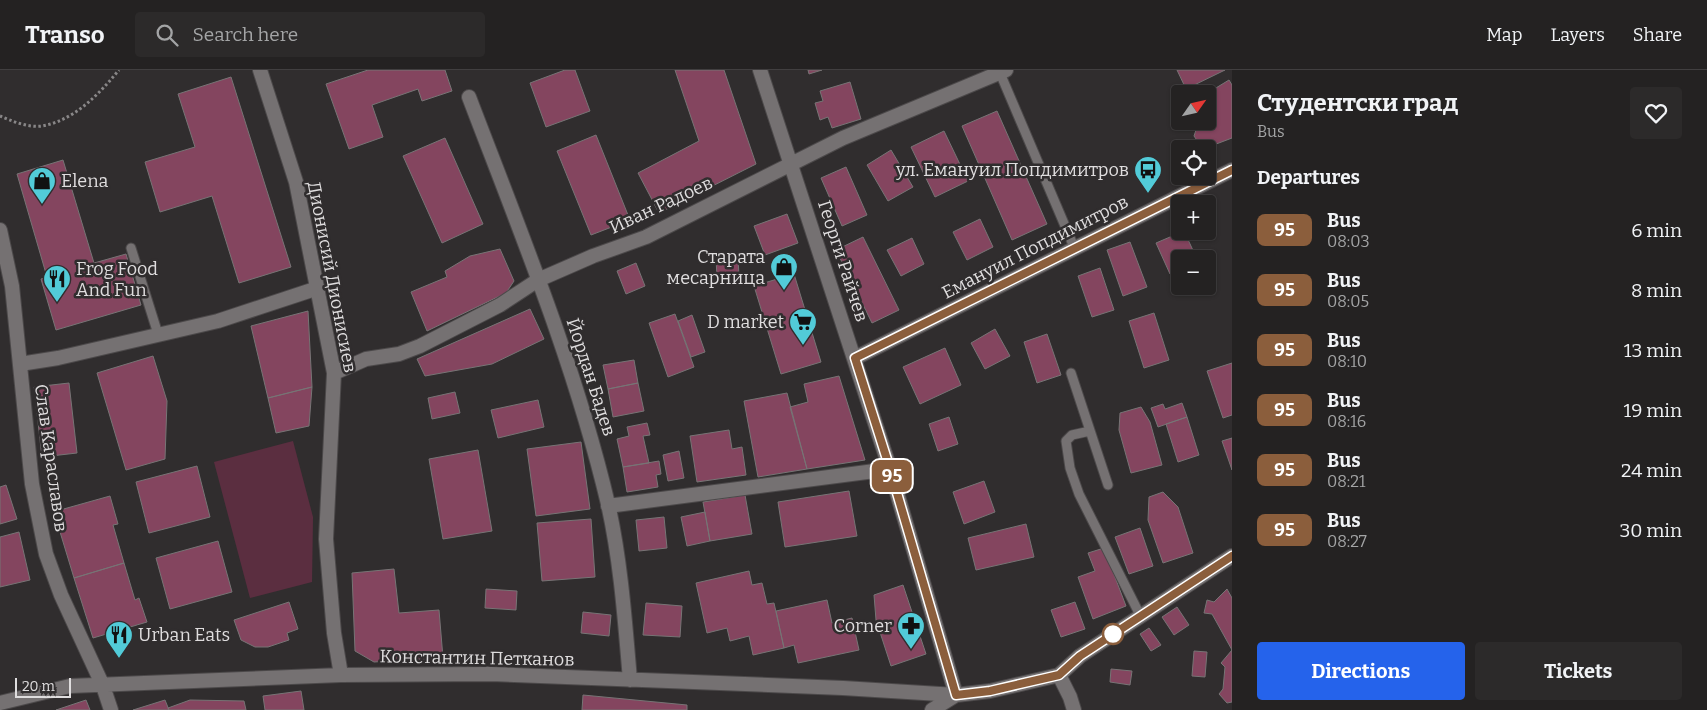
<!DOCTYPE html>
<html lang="en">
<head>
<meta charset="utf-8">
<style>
  body { margin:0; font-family:Bitter,serif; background:#2c2a2a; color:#f1f3f6; height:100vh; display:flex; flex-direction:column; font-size:19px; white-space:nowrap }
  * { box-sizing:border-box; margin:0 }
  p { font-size:16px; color:#a3a4a5 }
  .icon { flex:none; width:28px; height:28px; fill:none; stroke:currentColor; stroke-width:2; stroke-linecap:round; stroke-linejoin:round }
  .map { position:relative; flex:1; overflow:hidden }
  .sheet { display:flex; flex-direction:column; background:#242222; width:475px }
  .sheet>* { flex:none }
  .badge { padding:0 10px; border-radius:8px; font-size:18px; line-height:32px }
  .needle { width:32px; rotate:56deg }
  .tools { position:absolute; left:1171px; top:15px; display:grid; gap:10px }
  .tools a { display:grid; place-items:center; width:45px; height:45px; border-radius:5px; background:#242222; box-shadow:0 1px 4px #0004,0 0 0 1px #413f40; font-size:25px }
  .scale { position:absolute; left:15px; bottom:12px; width:56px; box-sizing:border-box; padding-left:5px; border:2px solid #dfddde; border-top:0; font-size:14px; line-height:18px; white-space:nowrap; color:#dfddde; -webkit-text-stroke:4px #302d2e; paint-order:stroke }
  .map>.badge { position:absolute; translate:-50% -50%; box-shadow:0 0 0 2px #fff }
  h2 { padding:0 25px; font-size:19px; line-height:45px }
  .round { display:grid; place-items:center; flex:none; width:52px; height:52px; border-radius:5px; background:#2c2a2a }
  .overview { display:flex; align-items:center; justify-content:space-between; height:85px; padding:0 25px }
  h1 { font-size:24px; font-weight:700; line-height:38px }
  .primary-button { display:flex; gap:10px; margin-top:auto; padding:10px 25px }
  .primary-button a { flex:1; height:58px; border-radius:5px; background:#2563eb; color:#fff; font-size:20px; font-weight:700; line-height:58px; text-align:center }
  .primary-button a+a { background:#2c2a2a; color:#f1f3f6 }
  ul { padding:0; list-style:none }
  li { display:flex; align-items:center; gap:15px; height:60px; padding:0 25px }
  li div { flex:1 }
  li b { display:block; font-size:19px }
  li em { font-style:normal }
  li .badge { min-width:55px; font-weight:700; text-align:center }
  header { display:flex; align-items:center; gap:30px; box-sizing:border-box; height:70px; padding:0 25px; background:#242222; border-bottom:1px solid #413f40 }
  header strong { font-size:24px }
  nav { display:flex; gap:28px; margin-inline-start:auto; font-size:18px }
  .search { width:350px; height:45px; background:#2c2a2a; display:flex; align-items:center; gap:12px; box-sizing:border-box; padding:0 18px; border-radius:5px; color:#a3a4a5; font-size:19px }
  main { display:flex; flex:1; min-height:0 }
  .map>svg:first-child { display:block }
</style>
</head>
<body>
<header>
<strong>Transo</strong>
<div class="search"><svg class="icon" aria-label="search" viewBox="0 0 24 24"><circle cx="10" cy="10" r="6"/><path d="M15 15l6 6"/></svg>Search here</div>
<nav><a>Map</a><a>Layers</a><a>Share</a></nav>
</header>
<main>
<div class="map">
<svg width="1232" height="640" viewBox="0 0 1232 640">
  <rect width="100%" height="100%" fill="#302d2e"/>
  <!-- green -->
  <path fill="#5b2e40" d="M293,371L313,447L312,512L250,528L214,392Z"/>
  <!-- building -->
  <path fill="#84455f" stroke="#777475" d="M368,0H445L452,21L422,31L418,19L372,35L383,67L349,79L326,14Z
    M565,0H575L590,41L546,57L530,13Z
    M675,0H724L756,94L659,143L638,103L699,71Z
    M808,0H822L809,4Z
    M1177,0H1225L1186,19Z
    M231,7L291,197L239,213L212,126L160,142L145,92L195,77L178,24Z
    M1229,10L1232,15V68L1203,79L1194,66L1199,51H1208V24H1206Z
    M850,12L861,49L832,58L828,47L820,50L815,33L823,31L820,21Z
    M997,41L1047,154L1012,170L962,56Z
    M944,61L968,111L935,127L911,77Z
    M596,65L630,150L591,165L557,81Z
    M445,68L483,154L442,173L403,86Z
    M891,80L913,117L888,131L867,95Z
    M63,90L94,193L126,184L141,235L56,260L41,209L47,207L17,104Z
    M846,97L867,145L842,156L821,108Z
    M787,144L798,173L765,185L754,156Z
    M980,149L993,177L967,190L953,162Z
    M1184,161L1197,189H1180V199L1170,204L1156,173Z
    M863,167L899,240L872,253L836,180Z
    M912,168L924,194L901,206L887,180Z
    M1130,172L1147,217L1123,226L1107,180Z
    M500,179L514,211L506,223L427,261L411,222L447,207L445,201L470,186Z
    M738,188L739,206L717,207L716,189Z
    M636,193L645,216L626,224L617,201Z
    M1100,198L1114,240L1092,247L1078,206Z
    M794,204L821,292L781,304L754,216Z
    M530,239L544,269L492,294L425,306L417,289Z
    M308,241L312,317L268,328L251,256Z
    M1154,243L1169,290L1144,298L1129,251Z
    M675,244L694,297L668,307L649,253Z
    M692,245L705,282L691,287L678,251Z
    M995,259L1010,286L985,299L971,273Z
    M1047,264L1061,305L1037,313L1024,272Z
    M945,278L961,315L920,334L903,297Z
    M153,286L167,331L165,389L126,400L97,303Z
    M634,290L638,313L608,319L603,295Z
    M1232,293V345L1223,348L1207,301Z
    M839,306L865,390L807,399L790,337L808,332L804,314Z
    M69,313L77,383L42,387L34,317Z
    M638,313L644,341L613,347L608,319Z
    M312,317L309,356L276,363L268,328Z
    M455,322L460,343L432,349L428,328Z
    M787,323L807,399L758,407L744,331Z
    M538,330L544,357L498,368L491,340Z
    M1182,333L1187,347L1158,357L1151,338L1163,334L1165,339Z
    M1141,337L1150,352L1162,395L1131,403L1119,360L1120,343Z
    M949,347L958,374L938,381L929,354Z
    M1187,347L1199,385L1178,392L1166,354Z
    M647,353L650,365L643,366L649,393L623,397L617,369L629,366L627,357Z
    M729,360L732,379L742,377L746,405L697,412L690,366Z
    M1232,368V400L1222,371Z
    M581,372L590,439L536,446L527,379Z
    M478,380L492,461L443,469L429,389Z
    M679,381L684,408L668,411L663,385Z
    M659,391L661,404L656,405L658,417L627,422L623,397Z
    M197,396L210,447L149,463L136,412Z
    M984,411L995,442L964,454L953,422Z
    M6,415L17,449L0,454V417Z
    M849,421L857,466L785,477L778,432Z
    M1163,422L1178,437L1193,483L1163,493L1148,450L1149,427Z
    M745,425L752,464L710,471L703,432Z
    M110,426L118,454L113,455L124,493L74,508L57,452L63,450L60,440Z
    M705,442L710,471L687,476L681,447Z
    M664,447L667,478L639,481L636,450Z
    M591,449L595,507L542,511L537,453Z
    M1026,454L1034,487L976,500L968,468Z
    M1140,458L1153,496L1129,504L1115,467Z
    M19,462L30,510L0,517V467Z
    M218,471L232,522L170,539L156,488Z
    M1104,478L1126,536L1093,549L1078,507L1095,501L1088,483Z
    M124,493L135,530L139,528L147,552L93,568L74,508Z
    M394,499L399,543L439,540L443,588L374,592L355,581L352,503Z
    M749,501L752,515L762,513L767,534L774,533L784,578L753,585L749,566L730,571L727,558L707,563L696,513Z
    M903,515L926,584L891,596L876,550L874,525Z
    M486,519L517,521L516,540L485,538Z
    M1227,519L1232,528V632L1227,633L1219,624L1223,619L1225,597L1221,593L1232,580L1212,544L1204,543L1207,530L1214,532Z
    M827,530L832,553L852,548L859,580L798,593L794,575L784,578L776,541Z
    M289,532L298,559L287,563L289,570L268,577H255L241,570L234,550Z
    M1075,532L1085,559L1061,567L1051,540Z
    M646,533L682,536L680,567L643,565Z
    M1177,537L1189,555L1174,565L1162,547Z
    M583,542L611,545L609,566L581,563Z
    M1149,558L1161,575L1151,581L1140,564Z
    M1194,581L1207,582L1205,607L1192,606Z
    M1111,599L1132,601L1130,615L1110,612Z
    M301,621L304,640H265L263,626Z
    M583,625L687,635V640H582Z
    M86,630L90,640H56Z
    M165,630L169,640H133Z
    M190,630L244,631L246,640H169L168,638Z"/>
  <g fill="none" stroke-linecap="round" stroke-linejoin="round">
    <defs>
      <path id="service" d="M1000,3L1074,177
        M131,178L158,264
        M1071,303L1108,415
        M1090,361L1072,365L1066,371L1070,398L1079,424L1140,545"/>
      <path id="minor" d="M260,0L296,112L334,303L326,469L334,563L341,605
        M760,0L890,399L956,625
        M469,27C520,161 575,294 608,434C621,492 625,552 630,610
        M0,160L12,216L32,414L46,484L61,525L103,616L111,640
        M855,288L1232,100
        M20,294L58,288L218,251L318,218
        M334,303L366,289L399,284L420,276L500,235L538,210L593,186L646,167L843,68L1006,0
        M608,436L890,399
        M1059,605L1070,627L1074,640
        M0,633L70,616L341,605L491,604L843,618L956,625L990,621L1059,605L1080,586L1232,486
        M932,640L956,625"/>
    </defs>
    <!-- service casing -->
    <use href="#service" stroke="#4c494a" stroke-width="11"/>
    <!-- minor casing -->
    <use href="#minor" stroke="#4c494a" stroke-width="16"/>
    <!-- path -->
    <path stroke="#888687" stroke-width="3" stroke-dasharray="2.5 2.5" stroke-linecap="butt" d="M0,46C12,51 28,58 42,56C75,50 98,25 119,0"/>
    <!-- service -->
    <use href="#service" stroke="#757172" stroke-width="9"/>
    <!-- minor -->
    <use href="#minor" stroke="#757172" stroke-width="14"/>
  </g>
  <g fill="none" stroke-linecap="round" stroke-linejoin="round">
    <defs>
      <path id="line" d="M1232,100L855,288L890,399L956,625L990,621L1059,605L1080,586L1232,486"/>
    </defs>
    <!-- line casing -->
    <use href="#line" stroke="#fff" stroke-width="11"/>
    <!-- line -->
    <use href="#line" stroke="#8b5e3c" stroke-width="8"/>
  </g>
  <!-- icons -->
  <defs>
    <symbol id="bus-pin" viewBox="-11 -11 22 30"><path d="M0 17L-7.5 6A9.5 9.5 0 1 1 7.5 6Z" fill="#52cbd8" stroke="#302d2e"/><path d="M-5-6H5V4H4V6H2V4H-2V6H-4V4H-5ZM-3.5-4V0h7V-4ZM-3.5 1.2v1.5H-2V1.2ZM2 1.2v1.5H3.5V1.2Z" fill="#111"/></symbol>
    <symbol id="shop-pin" viewBox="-11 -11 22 30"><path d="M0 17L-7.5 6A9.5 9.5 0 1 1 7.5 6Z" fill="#52cbd8" stroke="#302d2e"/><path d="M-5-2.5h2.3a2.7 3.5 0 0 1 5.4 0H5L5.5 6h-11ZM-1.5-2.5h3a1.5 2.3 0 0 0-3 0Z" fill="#111"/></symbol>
    <symbol id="restaurant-pin" viewBox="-11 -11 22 30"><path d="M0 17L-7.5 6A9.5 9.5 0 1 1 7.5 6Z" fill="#52cbd8" stroke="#302d2e"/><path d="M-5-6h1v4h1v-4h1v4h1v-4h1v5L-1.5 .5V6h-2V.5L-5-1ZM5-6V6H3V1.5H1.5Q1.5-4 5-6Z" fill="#111"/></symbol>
    <symbol id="supermarket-pin" viewBox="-11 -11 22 30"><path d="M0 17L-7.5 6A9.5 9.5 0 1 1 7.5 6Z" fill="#52cbd8" stroke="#302d2e"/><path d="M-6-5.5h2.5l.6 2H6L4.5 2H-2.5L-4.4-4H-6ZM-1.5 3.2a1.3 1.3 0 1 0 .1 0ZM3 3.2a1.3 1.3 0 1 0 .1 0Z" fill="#111"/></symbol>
    <symbol id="pharmacy-pin" viewBox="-11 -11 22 30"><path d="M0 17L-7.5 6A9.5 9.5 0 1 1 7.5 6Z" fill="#52cbd8" stroke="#302d2e"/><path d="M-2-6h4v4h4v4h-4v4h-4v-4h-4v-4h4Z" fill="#111"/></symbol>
  </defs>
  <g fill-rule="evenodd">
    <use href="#bus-pin" x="1132" y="84" width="32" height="43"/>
    <use href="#shop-pin" x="26" y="95" width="32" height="43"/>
    <use href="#shop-pin" x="768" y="181" width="32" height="43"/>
    <use href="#restaurant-pin" x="41" y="193" width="32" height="43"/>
    <use href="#supermarket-pin" x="787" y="236" width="32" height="43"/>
    <use href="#pharmacy-pin" x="895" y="540" width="32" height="43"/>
    <use href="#restaurant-pin" x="103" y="549" width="32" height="43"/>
  </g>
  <!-- markers -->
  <circle fill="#fff" stroke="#8b5e3c" stroke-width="2.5" cx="1113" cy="564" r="10"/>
  <g text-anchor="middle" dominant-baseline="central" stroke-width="5" stroke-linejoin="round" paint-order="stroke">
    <!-- poi labels -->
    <g font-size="18" fill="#dfddde" stroke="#302d2e" text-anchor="end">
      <text x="1129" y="100">ул. Емануил Попдимитров</text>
      <text x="61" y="111" text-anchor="start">Elena</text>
      <text x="765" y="187">Старата<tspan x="765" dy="21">месарница</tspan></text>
      <text x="76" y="199" text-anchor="start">Frog Food<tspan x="76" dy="21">And Fun</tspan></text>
      <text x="784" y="252">D market</text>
      <text x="892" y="556">Corner</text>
      <text x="138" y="565" text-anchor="start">Urban Eats</text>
    </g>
    <!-- street labels -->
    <g font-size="18" fill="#dfddde" stroke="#302d2e">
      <text transform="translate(661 135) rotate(-25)">Иван Радоев</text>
      <text transform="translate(1035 177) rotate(-27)">Емануил Попдимитров</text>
      <text transform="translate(843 191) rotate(72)">Георги Райчев</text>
      <text transform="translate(332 207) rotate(79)">Дионисий Дионисиев</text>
      <text transform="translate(591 307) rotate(72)">Йордан Бадев</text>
      <text transform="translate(51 388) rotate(82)">Слав Караславов</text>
      <text transform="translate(477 588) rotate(1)">Константин Петканов</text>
    </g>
  </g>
</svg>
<div class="tools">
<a><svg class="needle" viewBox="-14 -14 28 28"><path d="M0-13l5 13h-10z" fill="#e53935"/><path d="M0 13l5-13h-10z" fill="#a3a4a5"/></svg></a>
<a><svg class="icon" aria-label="locate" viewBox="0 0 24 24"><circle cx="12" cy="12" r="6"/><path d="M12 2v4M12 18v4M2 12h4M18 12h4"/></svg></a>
<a>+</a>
<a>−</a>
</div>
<div class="scale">20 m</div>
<b class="badge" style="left:892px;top:406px;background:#8b5e3c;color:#fff">95</b>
</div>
<section class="sheet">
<div class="overview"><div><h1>Студентски град</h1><p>Bus</p></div><a class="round"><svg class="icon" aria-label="heart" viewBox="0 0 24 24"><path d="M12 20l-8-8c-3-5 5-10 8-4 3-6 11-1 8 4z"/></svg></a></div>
<h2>Departures</h2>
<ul>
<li><span class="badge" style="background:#8b5e3c;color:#fff">95</span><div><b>Bus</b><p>08:03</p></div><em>6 min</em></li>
<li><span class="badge" style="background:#8b5e3c;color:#fff">95</span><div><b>Bus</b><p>08:05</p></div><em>8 min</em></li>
<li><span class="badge" style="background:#8b5e3c;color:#fff">95</span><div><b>Bus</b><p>08:10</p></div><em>13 min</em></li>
<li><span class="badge" style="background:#8b5e3c;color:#fff">95</span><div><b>Bus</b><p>08:16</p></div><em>19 min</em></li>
<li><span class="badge" style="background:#8b5e3c;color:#fff">95</span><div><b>Bus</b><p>08:21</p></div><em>24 min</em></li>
<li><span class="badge" style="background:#8b5e3c;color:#fff">95</span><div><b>Bus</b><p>08:27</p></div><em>30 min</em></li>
</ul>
<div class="primary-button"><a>Directions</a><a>Tickets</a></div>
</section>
</main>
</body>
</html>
